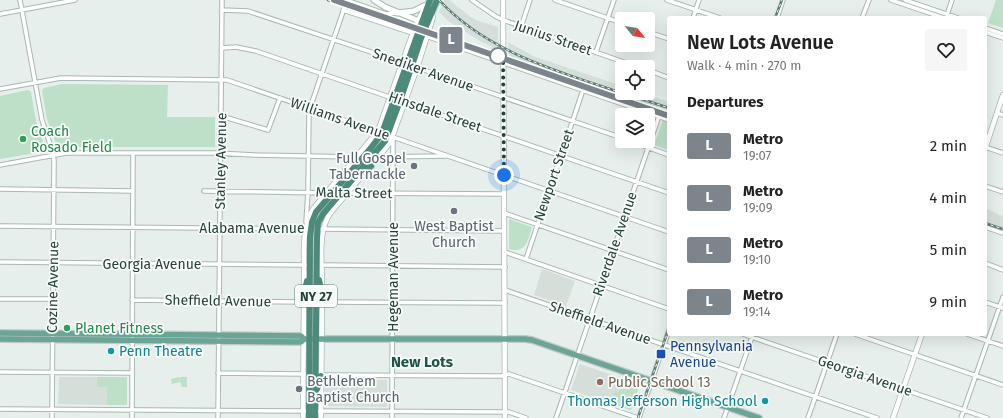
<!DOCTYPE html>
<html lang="en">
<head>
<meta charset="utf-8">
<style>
  body { margin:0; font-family:"Fira Sans",sans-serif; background:#f6f6f6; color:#222; height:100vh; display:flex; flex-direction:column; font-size:15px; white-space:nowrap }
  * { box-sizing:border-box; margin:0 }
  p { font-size:13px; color:#767676 }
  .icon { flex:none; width:22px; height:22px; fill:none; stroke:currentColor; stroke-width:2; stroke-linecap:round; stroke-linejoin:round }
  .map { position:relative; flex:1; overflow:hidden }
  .side { position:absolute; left:667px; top:16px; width:320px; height:320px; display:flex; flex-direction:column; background:#fff; border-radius:4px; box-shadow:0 4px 16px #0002 }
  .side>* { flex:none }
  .badge { padding:0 8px; border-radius:3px; font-size:14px; line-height:26px }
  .needle { width:26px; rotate:120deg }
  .controls { position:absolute; left:615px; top:12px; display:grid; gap:8px }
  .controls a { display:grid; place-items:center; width:40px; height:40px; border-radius:4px; background:#fff; box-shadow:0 4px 16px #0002; font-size:20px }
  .you { position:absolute; width:20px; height:20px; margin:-10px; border:3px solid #fff; border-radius:50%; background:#1a73e8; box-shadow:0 0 0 6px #1a73e833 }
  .map>.badge { position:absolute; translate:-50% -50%; box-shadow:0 0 0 2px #fff }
  h2 { padding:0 20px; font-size:15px; line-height:36px }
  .round { display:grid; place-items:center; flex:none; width:42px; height:42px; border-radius:4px; background:#f6f6f6 }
  .head { display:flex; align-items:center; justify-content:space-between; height:68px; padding:0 20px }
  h1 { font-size:19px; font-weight:600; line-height:30px }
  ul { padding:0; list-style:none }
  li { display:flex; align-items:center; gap:12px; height:52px; padding:0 20px }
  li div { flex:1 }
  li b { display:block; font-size:15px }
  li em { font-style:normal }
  li .badge { min-width:44px; font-weight:700; text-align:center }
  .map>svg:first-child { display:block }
</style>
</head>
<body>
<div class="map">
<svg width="1003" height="418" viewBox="0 0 1003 418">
  <rect width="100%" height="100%" fill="#e6efeb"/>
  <!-- built -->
  <path fill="#d4dfda" d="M444,0H449L468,15L476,20L498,27L499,53L491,50L492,47L480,41L451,23L439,12Z
    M350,4L412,25L410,30L349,9Z
    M508,42L533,56L622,86V93H643L669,102V117L576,86L577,82L509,57Z
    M985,208L1002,216L1003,214V232L985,226Z
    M542,269L575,281L566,306L534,295Z
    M580,364L627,380L625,385L622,384L619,393L612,397L610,404L571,390Z
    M59,377H97V387H107V405L58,404Z
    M325,379L387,380V407L325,406Z"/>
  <!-- green -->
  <path fill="#bfe0c8" d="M996,0H1003V28L988,23Z
    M62,84L168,85L167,117H215V147H70L58,149L47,119L42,91L44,88Z
    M28,90L31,92L36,121L45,147L42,152L0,159V96Z
    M663,120L669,122V150L654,145Z
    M509,219L532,227C528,240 526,254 509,249Z
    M97,377H127V405H107V387H97Z
    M179,377L180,379V377H187V387H182L180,382L172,384L171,379Z
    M627,380L640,384L631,410L610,404L615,391L619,392L622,384L625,385Z"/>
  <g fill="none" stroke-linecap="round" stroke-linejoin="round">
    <defs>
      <path id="minor" d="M20,0L42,120L52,150L54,160L52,418
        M346,0L386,14L397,13
        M472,0L495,16L503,20L638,67
        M555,0L622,23
        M667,0L720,18
        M891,0L944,18
        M905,0L958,18
        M222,10L248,11L404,63
        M343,10L412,33
        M0,14L75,0
        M947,15L952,0
        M693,18L699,0
        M777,18L783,0
        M862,18L869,0
        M521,27L530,0
        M985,28L1003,34
        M648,32L669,39
        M985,32L1003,38
        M426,36L669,120
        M222,48L236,47L256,51L392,98
        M596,52L614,0
        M410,65L622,138
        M648,70L669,78
        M0,89L61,78L227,80L379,132
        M404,102L669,193
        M997,113L1003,115
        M221,116L268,130L280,98
        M390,136L669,232
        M630,141L669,155
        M985,147L1003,153
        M379,157L446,156
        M0,165L66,153H216L254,155L357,157
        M985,186L1003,192
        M0,189L133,191
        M204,191L327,193
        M347,193L504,194
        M504,213L669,270
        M306,222L308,192L309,111L347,0
        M0,226L307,229
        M985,227L1003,233
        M321,229L504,231
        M505,252L669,309
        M526,259L583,90
        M0,262L305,265
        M985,263L1003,270
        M322,265L505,267
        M505,290L877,418
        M0,299H53
        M132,300L304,302
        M322,302L505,303
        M985,302L1003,308
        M743,334L987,418
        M855,334L1003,385
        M967,334L1003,346
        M0,372L132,373
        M218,373L304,374
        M321,375L501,376L509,374L638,418
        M0,409L305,411
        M314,411L509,412L526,418
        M132,418L133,154
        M218,418L222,0
        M392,418L393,137
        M556,418L659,116
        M639,418L669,330
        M724,418L753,334
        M808,418L837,334
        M961,418L1003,297"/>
      <path id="tertiary" d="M503,0L505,418
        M985,149L1003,95
        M322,284C322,262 317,231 331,212L390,143L417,68L433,17
        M304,285C305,260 300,231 313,209L378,131L415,27L426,5
        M303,418L304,292
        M321,418L322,292
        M893,418L922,334"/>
      <path id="secondary" d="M374,0L385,7L424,23
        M397,13L414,11L424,6"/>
      <path id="primary" d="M0,333L301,336L304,339H525L532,340L759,418
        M0,339L301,342L304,339"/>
      <path id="trunk" d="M361,173L371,166
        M319,280L322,294
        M304,294L307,281
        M317,389L321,376
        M309,418L310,237L312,222L316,212L371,148L382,133L430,0
        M315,418L317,237L318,223L323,214L385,141L400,101L421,38L437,0"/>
    </defs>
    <!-- minor casing -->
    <use href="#minor" stroke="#a8b8b2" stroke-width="5.5"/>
    <!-- tertiary casing -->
    <use href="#tertiary" stroke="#a8b8b2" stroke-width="6"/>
    <!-- secondary casing -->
    <use href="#secondary" stroke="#a4bbb3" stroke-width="7"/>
    <!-- primary casing -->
    <use href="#primary" stroke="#c2cac8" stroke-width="8"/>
    <!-- trunk casing -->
    <use href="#trunk" stroke="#c2cac8" stroke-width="8"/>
    <!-- minor -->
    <use href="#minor" stroke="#fff" stroke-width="3.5"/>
    <!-- tertiary -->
    <use href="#tertiary" stroke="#fff" stroke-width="4.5"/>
    <!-- secondary -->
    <use href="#secondary" stroke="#fff" stroke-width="5"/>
    <!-- primary -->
    <use href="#primary" stroke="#6aa596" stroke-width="5.5"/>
    <!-- trunk -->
    <use href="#trunk" stroke="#4c8a7c" stroke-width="6"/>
    <defs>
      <path id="rail" d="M328,0L669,117
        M439,0C487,52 557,71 622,93
        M775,18L782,0
        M623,93L669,108
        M985,223L1003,229
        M638,418L669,328"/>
    </defs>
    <!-- rail casing -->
    <use href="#rail" stroke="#5f7d75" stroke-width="2.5"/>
    <!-- rail -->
    <use href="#rail" stroke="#f7fbf9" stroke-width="1" stroke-dasharray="3" stroke-linecap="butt"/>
  </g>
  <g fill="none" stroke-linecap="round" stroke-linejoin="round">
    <defs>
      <path id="line" d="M334,0L669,116"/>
    </defs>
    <!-- line casing -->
    <use href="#line" stroke="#fff" stroke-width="9"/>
    <!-- line -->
    <use href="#line" stroke="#7c858c" stroke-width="6"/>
    <!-- walk -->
    <path stroke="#24423a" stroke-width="4" stroke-dasharray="0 7.2" d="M498,56L503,54L504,175"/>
  </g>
  <!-- markers -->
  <circle fill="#fff" stroke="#7c858c" stroke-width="2" cx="498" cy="56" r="8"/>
  <g fill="#2e9e5b" stroke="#f7fbf9" stroke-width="1.5">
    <circle cx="23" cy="139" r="4"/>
    <circle cx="67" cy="328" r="4"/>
  </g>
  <g fill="#6b7280" stroke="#f7fbf9" stroke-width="1.5">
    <circle cx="414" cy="166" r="4"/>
    <circle cx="454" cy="211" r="4"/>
    <circle cx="299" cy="389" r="4"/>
  </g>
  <g fill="#0f9aa8" stroke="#f7fbf9" stroke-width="1.5">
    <circle cx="111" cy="351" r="4"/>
    <circle cx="765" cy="401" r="4"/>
  </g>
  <rect fill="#1a4fb4" stroke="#f7fbf9" stroke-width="1.5" x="656" y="349" width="10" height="10" rx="2"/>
  <circle fill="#8d6e63" stroke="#f7fbf9" stroke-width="1.5" cx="600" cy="382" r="4"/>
  <g text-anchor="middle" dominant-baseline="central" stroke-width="3.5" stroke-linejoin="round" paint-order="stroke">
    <!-- shield labels -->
    <rect fill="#f7fbf9" stroke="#637a73" stroke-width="1" x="295" y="285" width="42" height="22" rx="3"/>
    <g font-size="13" font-weight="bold" fill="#24423a">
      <text x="316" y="296">NY 27</text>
    </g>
    <!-- street labels -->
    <g font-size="14" fill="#24423a" stroke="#f7fbf9">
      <text transform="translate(553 38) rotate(19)">Junius Street</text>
      <text transform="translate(423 70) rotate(19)">Snediker Avenue</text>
      <text transform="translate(435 112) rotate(19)">Hinsdale Street</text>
      <text transform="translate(340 119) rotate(19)">Williams Avenue</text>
      <text transform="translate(221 161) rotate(-89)">Stanley Avenue</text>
      <text transform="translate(554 175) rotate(-71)">Newport Street</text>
      <text transform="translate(354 193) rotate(1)">Malta Street</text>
      <text x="252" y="228">Alabama Avenue</text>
      <text transform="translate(615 244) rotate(-71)">Riverdale Avenue</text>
      <text x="152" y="264">Georgia Avenue</text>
      <text transform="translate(393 277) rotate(-90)">Hegeman Avenue</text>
      <text transform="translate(53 287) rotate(-89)">Cozine Avenue</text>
      <text transform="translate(218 301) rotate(1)">Sheffield Avenue</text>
      <text transform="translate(600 323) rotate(19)">Sheffield Avenue</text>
      <text transform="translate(865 376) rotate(19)">Georgia Avenue</text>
    </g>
    <!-- leisure labels -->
    <g font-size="14" fill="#27864d" stroke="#f7fbf9" text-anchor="start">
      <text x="31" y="131">Coach<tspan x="31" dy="16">Rosado Field</tspan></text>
      <text x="75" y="328">Planet Fitness</text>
    </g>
    <!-- worship labels -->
    <g font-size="14" fill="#5b616d" stroke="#f7fbf9" text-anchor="end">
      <text x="406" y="158">Full Gospel<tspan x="406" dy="16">Tabernackle</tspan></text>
      <text x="454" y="226" text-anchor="middle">West Baptist<tspan x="454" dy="16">Church</tspan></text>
      <text x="307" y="381" text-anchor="start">Bethlehem<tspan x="307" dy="16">Baptist Church</tspan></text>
    </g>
    <!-- transit labels -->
    <g font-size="14" fill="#164399" stroke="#f7fbf9" text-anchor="start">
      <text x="670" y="346">Pennsylvania<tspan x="670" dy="16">Avenue</tspan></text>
    </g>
    <!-- culture labels -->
    <g font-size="14" fill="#0d838f" stroke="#f7fbf9" text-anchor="start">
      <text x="119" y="351">Penn Theatre</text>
      <text x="757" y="401" text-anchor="end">Thomas Jefferson High School</text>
    </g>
    <!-- education labels -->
    <g font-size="14" fill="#785e54" stroke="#f7fbf9" text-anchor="start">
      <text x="608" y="382">Public School 13</text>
    </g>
    <!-- neighbourhood labels -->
    <g font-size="15" font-weight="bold" fill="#1f5548" stroke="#f7fbf9">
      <text x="422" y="362">New Lots</text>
    </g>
  </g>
</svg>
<div class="controls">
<a><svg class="needle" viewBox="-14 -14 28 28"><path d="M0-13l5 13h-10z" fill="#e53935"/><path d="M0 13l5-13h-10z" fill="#767676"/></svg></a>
<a><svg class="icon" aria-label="locate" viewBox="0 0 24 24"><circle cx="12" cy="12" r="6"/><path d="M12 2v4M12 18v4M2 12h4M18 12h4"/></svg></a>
<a><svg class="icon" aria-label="layers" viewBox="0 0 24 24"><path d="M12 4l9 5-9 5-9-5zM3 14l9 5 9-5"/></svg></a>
</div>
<div class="you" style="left:504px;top:175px"></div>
<b class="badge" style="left:451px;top:40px;background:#7c858c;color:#fff">L</b>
<section class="side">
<div class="head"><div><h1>New Lots Avenue</h1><p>Walk · 4 min · 270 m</p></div><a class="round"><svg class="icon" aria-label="heart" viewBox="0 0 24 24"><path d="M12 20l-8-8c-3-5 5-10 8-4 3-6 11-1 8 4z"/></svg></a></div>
<h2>Departures</h2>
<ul>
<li><span class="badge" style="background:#7c858c;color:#fff">L</span><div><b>Metro</b><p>19:07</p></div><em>2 min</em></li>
<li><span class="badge" style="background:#7c858c;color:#fff">L</span><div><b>Metro</b><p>19:09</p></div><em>4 min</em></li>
<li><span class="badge" style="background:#7c858c;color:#fff">L</span><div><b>Metro</b><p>19:10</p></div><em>5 min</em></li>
<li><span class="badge" style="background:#7c858c;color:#fff">L</span><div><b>Metro</b><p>19:14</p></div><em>9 min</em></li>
</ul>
</section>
</div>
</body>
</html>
